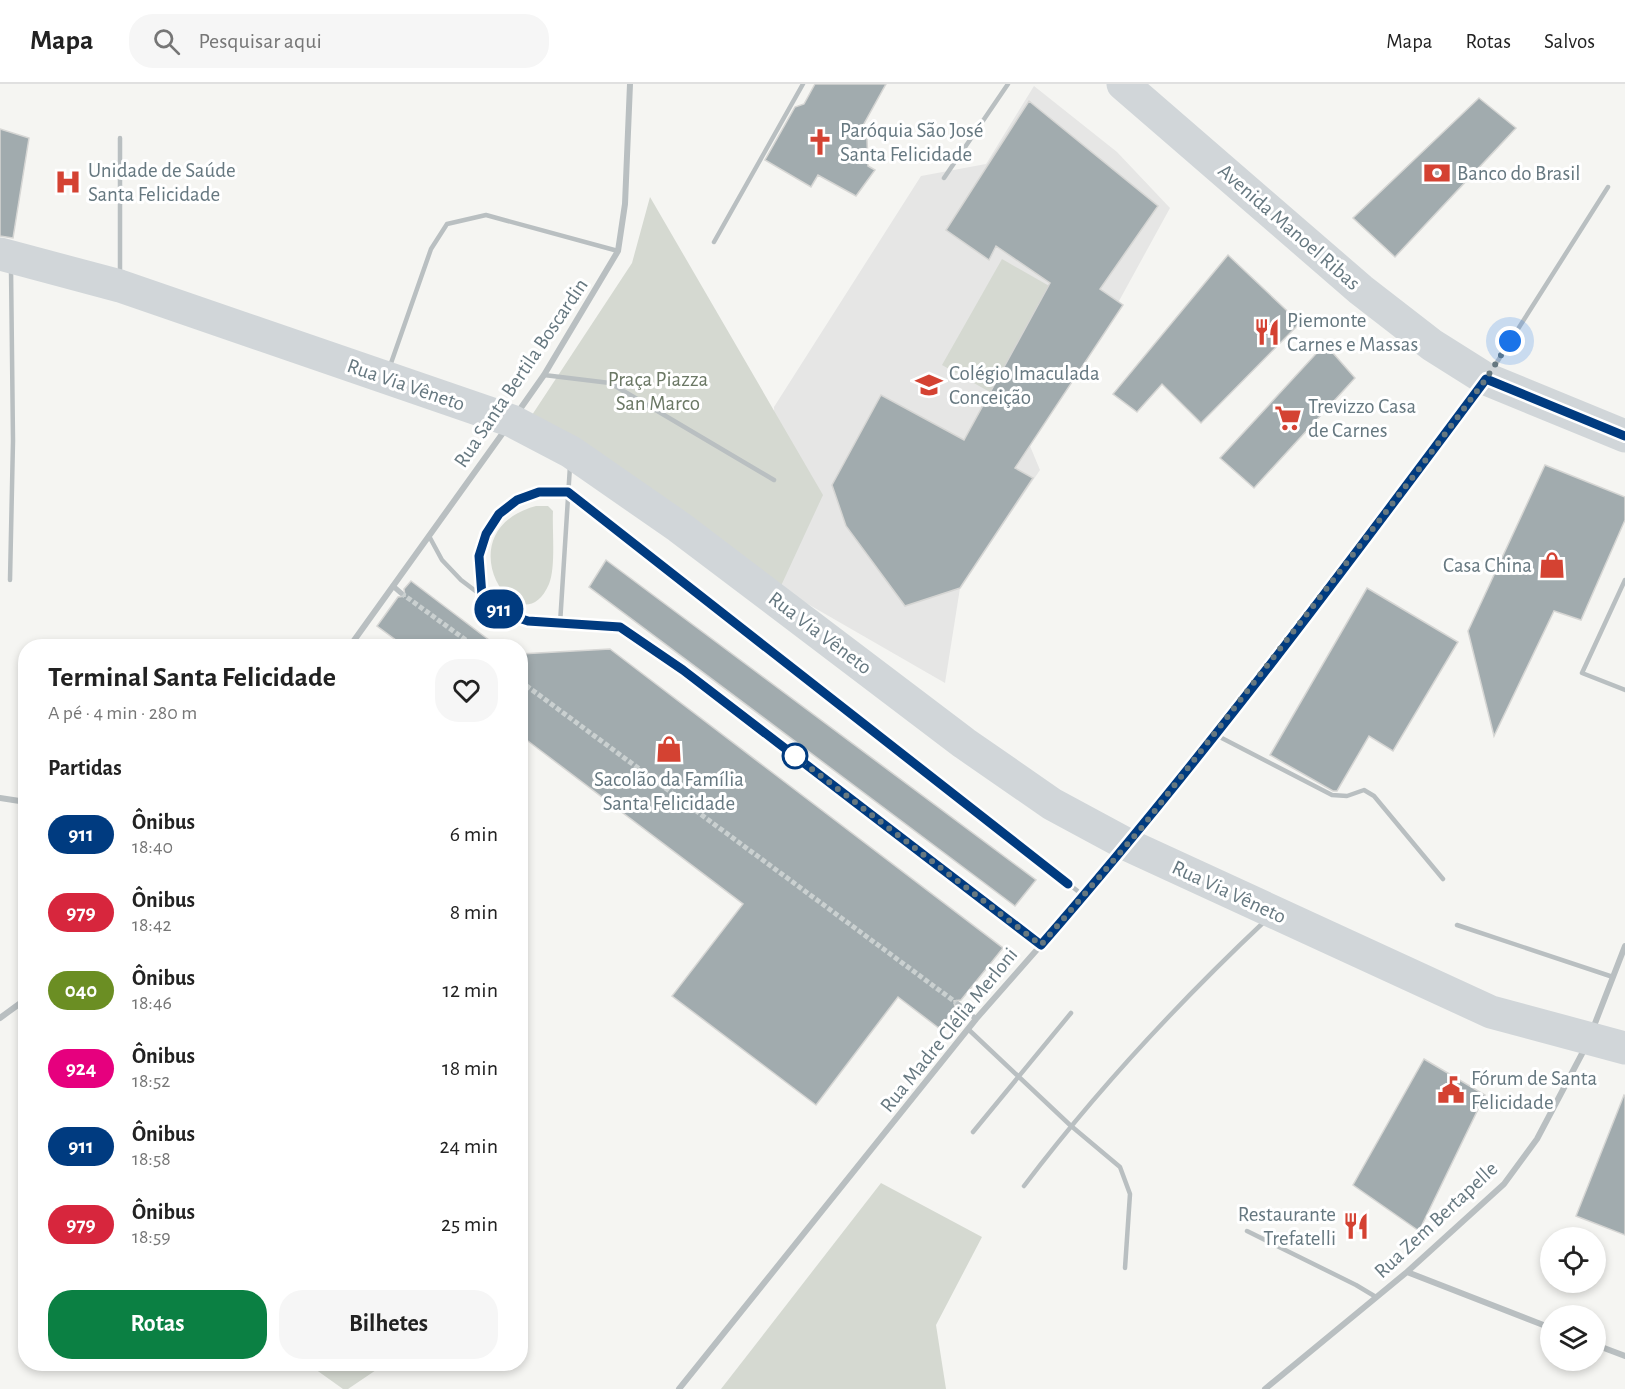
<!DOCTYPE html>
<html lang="pt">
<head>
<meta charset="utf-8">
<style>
  body { margin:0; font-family:"Alegreya Sans",sans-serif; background:#f6f6f6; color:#222; height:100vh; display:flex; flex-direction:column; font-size:22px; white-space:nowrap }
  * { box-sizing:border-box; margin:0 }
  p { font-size:20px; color:#767676 }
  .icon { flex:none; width:33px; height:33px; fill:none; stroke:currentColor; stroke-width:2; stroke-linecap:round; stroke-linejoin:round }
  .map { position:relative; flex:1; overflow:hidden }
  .drawer { position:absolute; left:18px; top:555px; width:510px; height:732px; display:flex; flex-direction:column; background:#fff; border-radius:24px; box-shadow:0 3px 9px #0003 }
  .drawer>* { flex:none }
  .badge { padding:0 12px; border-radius:20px; font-size:21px; line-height:39px }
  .fabs { position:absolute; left:1540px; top:1143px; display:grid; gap:12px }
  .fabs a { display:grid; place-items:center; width:66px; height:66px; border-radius:50%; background:#fff; box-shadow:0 3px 9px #0003; font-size:30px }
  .you { position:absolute; width:30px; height:30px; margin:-15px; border:4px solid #fff; border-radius:50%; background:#1a73e8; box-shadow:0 0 0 9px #1a73e833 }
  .map>.badge { position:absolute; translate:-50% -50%; box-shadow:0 0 0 3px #fff }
  h2 { padding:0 30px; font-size:22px; line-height:54px }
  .round { display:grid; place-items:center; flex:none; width:63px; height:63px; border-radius:24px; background:#f6f6f6 }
  .head { display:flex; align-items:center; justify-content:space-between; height:102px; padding:0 30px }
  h1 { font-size:28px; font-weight:700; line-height:45px }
  .cta { display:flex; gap:12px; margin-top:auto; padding:12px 30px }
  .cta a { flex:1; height:69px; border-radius:24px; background:#0b8043; color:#fff; font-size:24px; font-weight:700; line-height:69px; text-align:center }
  .cta a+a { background:#f6f6f6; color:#222 }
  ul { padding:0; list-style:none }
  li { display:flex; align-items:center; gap:18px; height:78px; padding:0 30px }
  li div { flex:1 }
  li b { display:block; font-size:22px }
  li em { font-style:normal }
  li .badge { min-width:66px; font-weight:700; text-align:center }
  header { display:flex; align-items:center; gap:36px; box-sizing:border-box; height:84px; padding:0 30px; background:#fff; border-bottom:2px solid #e0e0e0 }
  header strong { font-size:28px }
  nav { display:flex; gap:33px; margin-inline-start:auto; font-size:21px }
  .search { width:420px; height:54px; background:#f6f6f6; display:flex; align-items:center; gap:15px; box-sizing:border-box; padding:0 21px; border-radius:24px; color:#767676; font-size:22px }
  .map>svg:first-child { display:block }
</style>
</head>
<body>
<header>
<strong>Mapa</strong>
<div class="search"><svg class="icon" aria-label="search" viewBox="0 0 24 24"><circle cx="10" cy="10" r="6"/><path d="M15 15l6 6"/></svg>Pesquisar aqui</div>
<nav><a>Mapa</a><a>Rotas</a><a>Salvos</a></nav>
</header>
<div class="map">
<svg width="1625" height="1305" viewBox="0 0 1625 1305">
  <rect width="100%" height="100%" fill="#f5f5f2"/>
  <!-- built -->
  <path fill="#e6e6e5" d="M1034,2L1117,68L1170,124L1085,279L1030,362L1040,386L960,504L945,599L780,504L774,323L921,92L986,80Z"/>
  <!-- green -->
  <path fill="#d5d9d1" d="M650,113L823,411L780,504L532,331L632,179Z
    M1002,175L1072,215L1011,320L942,281Z
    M536,422H548L553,427C552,446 556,483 549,500C520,568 441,448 536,422Z
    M881,1099L982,1153L936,1241L946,1305H721Z
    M308,1280H385L348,1305H343Z"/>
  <!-- building -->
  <path fill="#a1abae" stroke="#d6d6d4" stroke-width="1.5" d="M815,0H886L860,47L867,55L868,82L875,86L856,112L818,91L811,103L765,76L795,23L804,20Z
    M1479,14L1516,44L1395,173L1353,134Z
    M1029,17L1158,122L1100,205L1123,221L1015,384L1033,394L960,504L905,522L846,442L832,401L881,311L964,356L1050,199L996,162L989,176L946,146Z
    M0,45L29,54L13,154L0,152Z
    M1228,171L1300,239L1201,339L1162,300L1137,328L1113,310Z
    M1325,260L1355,294L1254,404L1220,374Z
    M1545,381L1625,413V436L1581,536L1554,527L1494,652L1468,547Z
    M606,476L1036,796L1015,822L589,503Z
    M411,497L497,562H404L377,542L398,513L405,512L404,505Z
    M1367,504L1458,558L1393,667L1369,652L1337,707H1333L1270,671Z
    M610,565L1003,864L961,916L954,917L955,924L940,945L898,913L816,1021L672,912L743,820L520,651V570Z
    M1424,975L1485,1011L1419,1147L1353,1101Z
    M1624,1011L1625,1012V1151L1576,1132Z"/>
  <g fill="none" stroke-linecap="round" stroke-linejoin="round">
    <!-- pedestrian-tunnel -->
    <path stroke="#cad0d0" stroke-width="5" stroke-dasharray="5 2.5" stroke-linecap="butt" d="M401,509L474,562
      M520,597L958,920"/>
    <!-- service -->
    <path stroke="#b9bfc1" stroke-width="4.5" d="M944,94L1008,0
      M714,158L803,0
      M120,190V54
      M390,282L431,165L447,140L486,131L618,167
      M1492,286L1608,103
      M544,291L610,299L774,396
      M429,452L442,476L461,496L506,530L528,537L620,543L683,586L1041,861
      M10,496L13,357L11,184
      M1625,496L1582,589L1625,606
      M482,512C475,467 487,416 540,408C549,407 559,408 568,408L1084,812
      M560,540L570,382
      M1214,650L1332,711L1347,712L1364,706L1374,712L1443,795
      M1457,841L1613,893
      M968,945L1070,1041L1120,1083L1130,1110L1125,1184
      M973,1048L1071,929
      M1024,1102C1096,1007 1178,919 1265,837
      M1247,1147L1356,1201L1376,1213"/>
    <!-- pedestrian -->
    <path stroke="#b9bfc1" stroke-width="5" d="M393,502L401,509
      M958,920L976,935"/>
    <!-- minor -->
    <path stroke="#b9bfc1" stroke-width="6" d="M518,328L544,291L618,167L625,120L630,0
      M350,562L505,346
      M0,714L26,718
      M1134,754L1481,303
      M0,934L26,915
      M1592,947L1625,862
      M1407,1188L1551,1244
      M1596,1261L1625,1272
      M679,1305L976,935L1122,769
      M1265,1305L1407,1188L1504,1100L1537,1055L1585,964"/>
    <!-- secondary -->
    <path stroke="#d1d6d9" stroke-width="33" d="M0,170L120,202L512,337L571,368L679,443L964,659L1052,720L1128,761L1491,928L1625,964"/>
    <!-- primary -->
    <path stroke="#d1d6d9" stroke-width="33" d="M1123,0L1361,206L1432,261L1486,295L1625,352"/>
  </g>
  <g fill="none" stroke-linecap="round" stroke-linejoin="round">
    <defs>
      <path id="line" d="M1068,800L568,408H539L517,416L499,430L486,450L479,472L482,512L506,530L528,537L620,543L683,586L1041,861C1199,680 1343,487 1486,295L1625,352"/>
    </defs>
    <!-- line casing -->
    <use href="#line" stroke="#fff" stroke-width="14"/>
    <!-- line -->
    <use href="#line" stroke="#003b80" stroke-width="9"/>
    <!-- walk -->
    <path stroke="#667880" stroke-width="6" stroke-dasharray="0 10.8" d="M795,672L1041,861L1143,742L1416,389L1486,295L1510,257"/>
  </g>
  <!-- icons -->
  <defs>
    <symbol id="church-bare" viewBox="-9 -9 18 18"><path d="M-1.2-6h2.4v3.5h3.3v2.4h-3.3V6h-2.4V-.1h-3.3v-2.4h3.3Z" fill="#d44232" stroke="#fff" stroke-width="2.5" paint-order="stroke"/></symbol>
    <symbol id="bank-bare" viewBox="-9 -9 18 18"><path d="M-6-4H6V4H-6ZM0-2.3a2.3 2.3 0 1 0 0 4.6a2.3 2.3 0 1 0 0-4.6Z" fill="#d44232" stroke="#fff" stroke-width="2.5" paint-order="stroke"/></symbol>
    <symbol id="hospital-bare" viewBox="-9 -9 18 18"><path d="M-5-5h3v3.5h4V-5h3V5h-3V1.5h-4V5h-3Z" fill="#d44232" stroke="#fff" stroke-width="2.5" paint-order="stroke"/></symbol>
    <symbol id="restaurant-bare" viewBox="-9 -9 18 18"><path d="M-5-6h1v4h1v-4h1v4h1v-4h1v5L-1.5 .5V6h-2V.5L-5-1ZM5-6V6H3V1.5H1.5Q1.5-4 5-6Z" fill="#d44232" stroke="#fff" stroke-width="2.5" paint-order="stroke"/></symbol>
    <symbol id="school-bare" viewBox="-9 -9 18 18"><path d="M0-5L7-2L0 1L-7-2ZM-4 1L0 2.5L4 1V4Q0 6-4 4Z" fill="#d44232" stroke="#fff" stroke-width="2.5" paint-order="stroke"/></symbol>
    <symbol id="supermarket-bare" viewBox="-9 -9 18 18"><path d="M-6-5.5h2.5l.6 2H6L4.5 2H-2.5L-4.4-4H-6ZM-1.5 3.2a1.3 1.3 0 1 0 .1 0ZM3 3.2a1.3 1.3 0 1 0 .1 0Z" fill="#d44232" stroke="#fff" stroke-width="2.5" paint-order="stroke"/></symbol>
    <symbol id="shop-bare" viewBox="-9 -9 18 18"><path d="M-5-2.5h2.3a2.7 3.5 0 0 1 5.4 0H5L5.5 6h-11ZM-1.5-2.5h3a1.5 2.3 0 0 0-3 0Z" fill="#d44232" stroke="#fff" stroke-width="2.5" paint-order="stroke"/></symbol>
    <symbol id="civic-bare" viewBox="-9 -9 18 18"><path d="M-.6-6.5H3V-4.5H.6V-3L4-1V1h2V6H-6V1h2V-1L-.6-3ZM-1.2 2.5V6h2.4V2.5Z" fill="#d44232" stroke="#fff" stroke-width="2.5" paint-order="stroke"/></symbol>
  </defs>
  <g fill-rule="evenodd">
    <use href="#church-bare" x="801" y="39" width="38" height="38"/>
    <use href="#bank-bare" x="1418" y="70" width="38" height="38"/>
    <use href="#hospital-bare" x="49" y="79" width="38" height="38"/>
    <use href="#restaurant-bare" x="1248" y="229" width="38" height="38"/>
    <use href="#school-bare" x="910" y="282" width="38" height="38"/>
    <use href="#supermarket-bare" x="1269" y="315" width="38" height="38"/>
    <use href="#shop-bare" x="1533" y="462" width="38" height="38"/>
    <use href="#shop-bare" x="650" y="646" width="38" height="38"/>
    <use href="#civic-bare" x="1432" y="987" width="38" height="38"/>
    <use href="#restaurant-bare" x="1337" y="1123" width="38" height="38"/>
  </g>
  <!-- markers -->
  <circle fill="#fff" stroke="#003b80" stroke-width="3" cx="795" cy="672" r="12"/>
  <g text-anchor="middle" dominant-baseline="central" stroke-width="6" stroke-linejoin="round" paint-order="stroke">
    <!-- poi labels -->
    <g font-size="21" fill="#667880" stroke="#fff" text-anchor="start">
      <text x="840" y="46">Paróquia São José<tspan x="840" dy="24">Santa Felicidade</tspan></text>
      <text x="88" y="86">Unidade de Saúde<tspan x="88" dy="24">Santa Felicidade</tspan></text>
      <text x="1457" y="89">Banco do Brasil</text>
      <text x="1287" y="236">Piemonte<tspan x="1287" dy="24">Carnes e Massas</tspan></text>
      <text x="949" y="289">Colégio Imaculada<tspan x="949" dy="24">Conceição</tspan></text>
      <text x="1308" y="322">Trevizzo Casa<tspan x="1308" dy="24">de Carnes</tspan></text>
      <text x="1532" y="481" text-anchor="end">Casa China</text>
      <text x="669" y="695" text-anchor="middle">Sacolão da Família<tspan x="669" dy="24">Santa Felicidade</tspan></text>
      <text x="1471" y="994">Fórum de Santa<tspan x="1471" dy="24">Felicidade</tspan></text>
      <text x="1336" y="1130" text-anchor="end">Restaurante<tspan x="1336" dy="24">Trefatelli</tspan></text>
    </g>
    <!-- street labels -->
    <g font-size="21" fill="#667880" stroke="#fff">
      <text transform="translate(1289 143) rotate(41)">Avenida Manoel Ribas</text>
      <text transform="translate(521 289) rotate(-56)">Rua Santa Bertila Boscardin</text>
      <text transform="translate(406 301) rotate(19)">Rua Via Vêneto</text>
      <text transform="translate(820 549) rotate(37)">Rua Via Vêneto</text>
      <text transform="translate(1229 808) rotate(25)">Rua Via Vêneto</text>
      <text transform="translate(949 946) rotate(-51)">Rua Madre Clélia Merloni</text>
      <text transform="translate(1436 1136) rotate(-43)">Rua Zem Bertapelle</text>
    </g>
    <!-- park labels -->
    <g font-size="21" fill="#6b7865" stroke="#fff">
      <text x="658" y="295">Praça Piazza<tspan x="658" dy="24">San Marco</tspan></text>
    </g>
  </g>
</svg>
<div class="fabs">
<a><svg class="icon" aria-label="locate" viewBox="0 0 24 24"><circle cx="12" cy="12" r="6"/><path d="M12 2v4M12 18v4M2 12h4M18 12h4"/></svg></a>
<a><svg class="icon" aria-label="layers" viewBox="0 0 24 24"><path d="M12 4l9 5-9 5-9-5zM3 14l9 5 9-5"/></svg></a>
</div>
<div class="you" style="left:1510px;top:257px"></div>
<b class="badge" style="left:499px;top:525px;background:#003b80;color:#fff">911</b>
<section class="drawer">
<div class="head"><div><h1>Terminal Santa Felicidade</h1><p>A pé · 4 min · 280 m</p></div><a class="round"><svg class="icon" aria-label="heart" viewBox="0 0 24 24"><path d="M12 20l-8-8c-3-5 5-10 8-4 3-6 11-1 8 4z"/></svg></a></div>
<h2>Partidas</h2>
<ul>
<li><span class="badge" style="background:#003b80;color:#fff">911</span><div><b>Ônibus</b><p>18:40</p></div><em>6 min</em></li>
<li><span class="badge" style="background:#d7263d;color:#fff">979</span><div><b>Ônibus</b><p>18:42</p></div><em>8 min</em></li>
<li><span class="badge" style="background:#6b8e23;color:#fff">040</span><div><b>Ônibus</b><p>18:46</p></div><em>12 min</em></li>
<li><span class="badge" style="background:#e6007e;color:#fff">924</span><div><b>Ônibus</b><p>18:52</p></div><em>18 min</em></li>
<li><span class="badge" style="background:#003b80;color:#fff">911</span><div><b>Ônibus</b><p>18:58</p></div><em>24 min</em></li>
<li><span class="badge" style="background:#d7263d;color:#fff">979</span><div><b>Ônibus</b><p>18:59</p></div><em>25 min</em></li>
</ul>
<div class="cta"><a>Rotas</a><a>Bilhetes</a></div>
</section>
</div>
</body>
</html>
